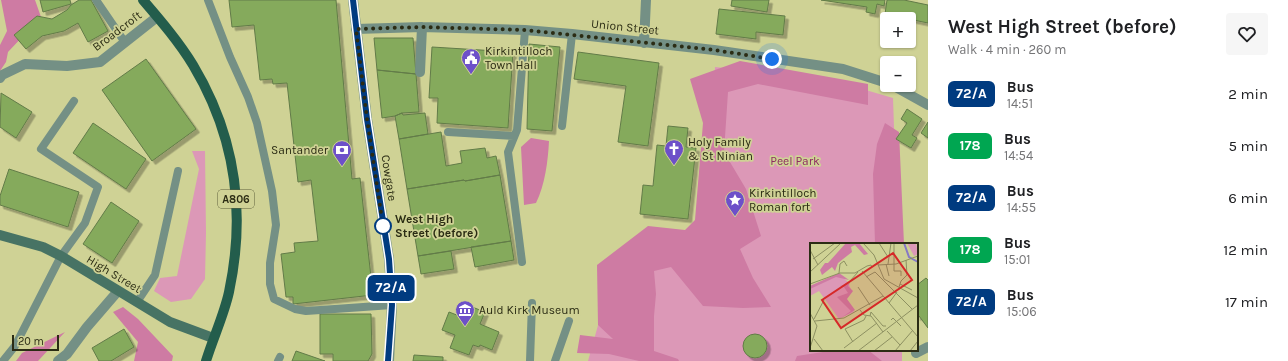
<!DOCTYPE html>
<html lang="en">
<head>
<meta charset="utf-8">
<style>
  body { margin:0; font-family:Karla,sans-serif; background:#f6f6f6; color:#202124; height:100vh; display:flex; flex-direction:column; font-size:15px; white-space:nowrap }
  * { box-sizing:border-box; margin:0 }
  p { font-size:13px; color:#757577 }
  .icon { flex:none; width:22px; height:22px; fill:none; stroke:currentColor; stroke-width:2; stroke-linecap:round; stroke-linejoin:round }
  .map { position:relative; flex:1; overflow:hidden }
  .details { display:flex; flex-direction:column; background:#fff; width:360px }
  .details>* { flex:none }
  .badge { padding:0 8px; border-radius:6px; font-size:14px; line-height:26px }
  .buttons { position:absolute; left:880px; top:12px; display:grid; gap:8px }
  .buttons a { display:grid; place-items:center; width:36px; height:36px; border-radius:4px; background:#fff; box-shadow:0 1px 3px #0004; font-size:20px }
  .scale { position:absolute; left:12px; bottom:10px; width:47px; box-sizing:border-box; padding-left:4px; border:2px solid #2b2c14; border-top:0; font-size:11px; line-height:14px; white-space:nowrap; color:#2b2c14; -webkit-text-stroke:3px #cfd295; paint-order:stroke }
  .you { position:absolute; width:20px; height:20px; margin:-10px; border:3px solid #fff; border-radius:50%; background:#1a73e8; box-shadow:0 0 0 6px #1a73e833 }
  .map>.badge { position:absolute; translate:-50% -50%; box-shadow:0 0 0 2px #fff }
  .round { display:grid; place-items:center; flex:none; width:42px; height:42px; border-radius:4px; background:#f6f6f6 }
  .summary { display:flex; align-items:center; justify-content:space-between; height:68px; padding:0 20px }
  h1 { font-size:19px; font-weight:700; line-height:30px }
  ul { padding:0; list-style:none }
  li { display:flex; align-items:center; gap:12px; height:52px; padding:0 20px }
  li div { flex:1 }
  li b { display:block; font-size:15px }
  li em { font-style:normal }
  li .badge { min-width:44px; font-weight:700; text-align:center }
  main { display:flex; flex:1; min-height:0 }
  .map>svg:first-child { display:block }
</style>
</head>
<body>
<main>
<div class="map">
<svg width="928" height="361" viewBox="0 0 928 361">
  <defs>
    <filter id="shadow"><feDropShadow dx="3.5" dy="3.5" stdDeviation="0" flood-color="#0004"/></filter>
  </defs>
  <rect width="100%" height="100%" fill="#cfd295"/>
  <!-- green -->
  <path fill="#dc98b7" d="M715,67L828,79L893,98L898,244H811V350H902V361H588L602,311L613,257L703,260Z
    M192,151H205L206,233L205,279L191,299L171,302L154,291L160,278L177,276L199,169Z"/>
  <!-- forest -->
  <path fill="#ce7ba3" d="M1,0H35L41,17L8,52L6,62L0,71V45L7,31Z
    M740,61L868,84V105L758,84L728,92L724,152L746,189L761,236L740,249L753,278L771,307L743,308L703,306L671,267L654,271L656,294L654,316V351L678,359L679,361H639L609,354L577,353L580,335L613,339L598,325L597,265L648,226L685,230L695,220L703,123L690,79Z
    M885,123L899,132L904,244H875L873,174L877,144Z
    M531,138L549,141C548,161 545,185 536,203L524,205L521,147Z
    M123,307L138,319L173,356L172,361H134L138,342L113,312Z
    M65,332L38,361H16L22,353Z
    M836,350H868L882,361H795L797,356Z"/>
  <!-- building -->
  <path fill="#85aa5c" stroke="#627b48" filter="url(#shadow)" d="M40,0H70L71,4L43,12Z
    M79,0H91L108,31L88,42L78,23L64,31L42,36L26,49L14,35L37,16L52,19L67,10L71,5Z
    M229,0H336L352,179L360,178L373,295L293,304V297H286L281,254L295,252L294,243L318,241L311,180L298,182L287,83L273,84L272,79L260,80L254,25L232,27Z
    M732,0H769L767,12L731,6Z
    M821,0H885L884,6L877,4L875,14L866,12L867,7Z
    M887,0H904L928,5V23L885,14Z
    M719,9L785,16L783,35L756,32V39L716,34Z
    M374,38H413L416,74L377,70Z
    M529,44L560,47L552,131L527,129Z
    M432,47L513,52L508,128L437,123L438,98H429Z
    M578,52L659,63L648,146L618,142L626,86L574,79Z
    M146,59L196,129L152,161L102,90Z
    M377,70L416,74L419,112L402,113L395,116L382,118Z
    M1,93L32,112L16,138L0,127Z
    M907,109L922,119L912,135L917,138L911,148L896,139L907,123L901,119Z
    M402,113L403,115L425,113L428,134L399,139L395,116Z
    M928,122V138L921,133Z
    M93,123L146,159L126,189L73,153Z
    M668,126L688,128L686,147L696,148L688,219L640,214L643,185L653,186L657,145L666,146Z
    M441,132L446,166L462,163L460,151L485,148L487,158L496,156L500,175L465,181L464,180L407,189L399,139Z
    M9,169L79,192L68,227L0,205V196Z
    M500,175L511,241L418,256L407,189L464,180L465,181Z
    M111,202L139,221L112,263L83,244Z
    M511,241L514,260L475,267L471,247Z
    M451,251L454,269L421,274L418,256Z
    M926,278L928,280V328L919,316L917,317V285Z
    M467,305L485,312L480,324L499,332L492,350L480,345L479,347L473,345L469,355L450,348L455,335L442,330L449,312L462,317Z
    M320,314H371L372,354L368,361H333V354H320Z
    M124,329L134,347L111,361H99L92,348Z
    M743 346a12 12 0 1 1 24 0a12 12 0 1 1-24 0Z
    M296,351L325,361H292Z
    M414,355L443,357V361H413Z"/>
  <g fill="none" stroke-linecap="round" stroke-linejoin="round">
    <!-- lane -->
    <path stroke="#749085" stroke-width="8" d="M96,0L124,41
      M208,0L230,57L248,97L257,123L272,191L276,225L270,263V284L274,299L295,309L306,311L392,305
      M562,126L572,34
      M448,132L514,136
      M522,262L508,152L517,130L525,30
      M137,302L155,275L178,171
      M3,361L15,346L61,256L85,223L98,187L41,149L74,101
      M278,361L280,357
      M530,361L532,303
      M555,361L569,321"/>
    <!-- street -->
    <path stroke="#749085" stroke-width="10" d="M353,0L367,119L389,259L392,305L389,361
      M356,29L422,27L525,30L572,34L714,50L843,69L887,83
      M644,43L646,0
      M420,72L422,27
      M0,78L2,75L25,64L67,66L100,62L157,17
      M892,85L928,105
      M916,353L928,347
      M58,361L67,354L87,327L118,291"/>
    <!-- secondary -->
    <path stroke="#477364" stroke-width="10" d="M0,235L43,247L61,256L170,322L213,338"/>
    <!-- primary -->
    <path stroke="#235d4c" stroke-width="10" d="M143,0C161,21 179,42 193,65C235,135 246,212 229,292C224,315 213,338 206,361"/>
  </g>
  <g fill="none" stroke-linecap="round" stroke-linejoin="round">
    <defs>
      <path id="line" d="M353,0L367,119L389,259L392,305L388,361"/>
    </defs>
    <!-- line casing -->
    <use href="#line" stroke="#fff" stroke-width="9"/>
    <!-- line -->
    <use href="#line" stroke="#003b80" stroke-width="6"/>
    <!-- walk -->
    <path stroke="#2b2c14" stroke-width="4" stroke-dasharray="0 7.2" d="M383,226L367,119L356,29L422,27L525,30L714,50L772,59"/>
  </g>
  <!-- icons -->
  <defs>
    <symbol id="civic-pin" viewBox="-11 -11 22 30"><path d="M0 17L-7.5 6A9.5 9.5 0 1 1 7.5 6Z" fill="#6d50c9" stroke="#cfd295"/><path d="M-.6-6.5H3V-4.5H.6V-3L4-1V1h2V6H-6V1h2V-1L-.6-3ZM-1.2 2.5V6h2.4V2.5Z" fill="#fff"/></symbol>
    <symbol id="church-pin" viewBox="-11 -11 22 30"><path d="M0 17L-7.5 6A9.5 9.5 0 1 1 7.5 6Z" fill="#6d50c9" stroke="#cfd295"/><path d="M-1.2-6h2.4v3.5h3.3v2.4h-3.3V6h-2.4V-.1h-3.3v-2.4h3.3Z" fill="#fff"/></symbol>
    <symbol id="bank-pin" viewBox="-11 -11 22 30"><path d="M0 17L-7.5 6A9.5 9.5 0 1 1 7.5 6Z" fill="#6d50c9" stroke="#cfd295"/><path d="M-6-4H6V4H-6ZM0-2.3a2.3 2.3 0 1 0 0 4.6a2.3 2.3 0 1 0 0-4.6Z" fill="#fff"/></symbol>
    <symbol id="sight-pin" viewBox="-11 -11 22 30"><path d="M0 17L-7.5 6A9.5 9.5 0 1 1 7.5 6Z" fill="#6d50c9" stroke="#cfd295"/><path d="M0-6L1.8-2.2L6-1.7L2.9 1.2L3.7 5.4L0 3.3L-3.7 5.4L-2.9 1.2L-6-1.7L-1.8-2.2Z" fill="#fff"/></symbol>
    <symbol id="museum-pin" viewBox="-11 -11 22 30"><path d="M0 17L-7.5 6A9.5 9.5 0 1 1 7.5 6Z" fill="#6d50c9" stroke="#cfd295"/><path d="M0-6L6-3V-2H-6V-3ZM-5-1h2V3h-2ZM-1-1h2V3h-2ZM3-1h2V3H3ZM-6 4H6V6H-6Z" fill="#fff"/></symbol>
  </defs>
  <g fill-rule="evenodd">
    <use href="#civic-pin" x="460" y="47" width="22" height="30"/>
    <use href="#church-pin" x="663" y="138" width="22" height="30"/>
    <use href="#bank-pin" x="331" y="139" width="22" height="30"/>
    <use href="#sight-pin" x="724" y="189" width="22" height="30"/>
    <use href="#museum-pin" x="454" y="299" width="22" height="30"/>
  </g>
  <!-- markers -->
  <circle fill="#fff" stroke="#003b80" stroke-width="2" cx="383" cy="226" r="8"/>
  <g text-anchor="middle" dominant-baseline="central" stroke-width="3.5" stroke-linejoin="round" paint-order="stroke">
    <!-- shield labels -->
    <rect fill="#cfd295" stroke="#5c5e3b" stroke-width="1" x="218" y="190" width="36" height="18" rx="3"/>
    <g font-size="11" font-weight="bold" fill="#2b2c14">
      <text x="236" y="199">A806</text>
    </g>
    <!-- street labels -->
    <g font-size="12" fill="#2b2c14" stroke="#cfd295">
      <text transform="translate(625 27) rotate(6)">Union Street</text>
      <text transform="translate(117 31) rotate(-37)">Broadcroft</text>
      <text transform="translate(389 178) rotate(81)">Cowgate</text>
      <text transform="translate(114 274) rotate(31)">High Street</text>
    </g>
    <!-- poi labels -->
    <g font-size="12" fill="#2b2c14" stroke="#cfd295" text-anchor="start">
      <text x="485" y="51">Kirkintilloch<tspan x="485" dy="14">Town Hall</tspan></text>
      <text x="688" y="142">Holy Family<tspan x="688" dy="14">&amp; St Ninian</tspan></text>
      <text x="328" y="150" text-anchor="end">Santander</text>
      <text x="749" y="193">Kirkintilloch<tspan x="749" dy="14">Roman fort</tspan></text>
      <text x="479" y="310">Auld Kirk Museum</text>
    </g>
    <!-- park labels -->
    <g font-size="12" fill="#8d2a61" stroke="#cfd295">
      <text x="795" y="161">Peel Park</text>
    </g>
    <!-- stop labels -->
    <g font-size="12" font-weight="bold" fill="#2b2c14" stroke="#cfd295" text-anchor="start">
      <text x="395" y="219">West High<tspan x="395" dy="14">Street (before)</tspan></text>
    </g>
  </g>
  <!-- overview -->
  <g transform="translate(810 243)">
    <rect width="108" height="108" fill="#cfd295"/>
    <path d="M97,0H106L108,11L104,13ZM29,31L38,39L42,49L35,54L44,69L29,76L9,48L0,53V43Z" fill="#dc98b7"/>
    <path d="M36,0H49L58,11L54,12L45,2L41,4L42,9L28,20L25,28L22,24L12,32L10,27L15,20H18ZM29,30L39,37L26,34L0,46V43ZM40,40L38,43L43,48L37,56L45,67L31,75L41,68L27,54L38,50L34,44L30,43Z" fill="#ce7ba3"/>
    <path fill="none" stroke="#8679c6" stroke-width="2" d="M94,0L99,14L108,19"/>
    <path fill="none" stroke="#8d9061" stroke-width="1" d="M53,0L64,12L74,36L108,55M69,0L78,14M84,0V28H91V33M0,7L8,22M3,16L25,0M76,21L79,33M78,21L81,0M68,22L86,21L108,13M52,28L108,94M0,29L31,0M29,30L30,21L34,18L37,23M56,34L65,29L102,66M40,38L48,29M0,41L30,30H45L57,23L61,22L62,24M90,41L102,47M48,44L60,62M89,44L91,38L97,32L96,17M79,60L87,49M50,67L54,72L61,73L73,89M0,70L7,83L0,105M60,73L61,69L73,83H76M4,76L14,57M81,77L83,75L91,83M5,78L34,75L73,53M77,88L90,102M4,96L13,108M43,99L35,86L54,77L56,73M34,105L67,80M48,108L108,62M64,108L82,94M85,108L103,87M100,108L108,98"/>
    <path fill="#d62828" fill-opacity="0.15" stroke="#d62828" stroke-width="2" d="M83,10L102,37L31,85L12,57Z"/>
    <rect width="108" height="108" fill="none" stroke="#2b2c14" stroke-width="2"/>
  </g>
</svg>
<div class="buttons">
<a>+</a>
<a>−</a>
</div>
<div class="scale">20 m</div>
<div class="you" style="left:772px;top:59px"></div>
<b class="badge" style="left:391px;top:288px;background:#003b80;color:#fff">72/A</b>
</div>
<section class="details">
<div class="summary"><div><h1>West High Street (before)</h1><p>Walk · 4 min · 260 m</p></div><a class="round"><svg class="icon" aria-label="heart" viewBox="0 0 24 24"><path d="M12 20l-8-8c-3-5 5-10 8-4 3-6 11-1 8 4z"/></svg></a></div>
<ul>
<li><span class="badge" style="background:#003b80;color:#fff">72/A</span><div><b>Bus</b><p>14:51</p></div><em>2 min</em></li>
<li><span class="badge" style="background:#00a651;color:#fff">178</span><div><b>Bus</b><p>14:54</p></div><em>5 min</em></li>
<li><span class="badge" style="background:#003b80;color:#fff">72/A</span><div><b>Bus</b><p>14:55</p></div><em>6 min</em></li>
<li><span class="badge" style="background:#00a651;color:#fff">178</span><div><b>Bus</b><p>15:01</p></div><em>12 min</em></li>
<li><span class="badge" style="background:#003b80;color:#fff">72/A</span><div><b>Bus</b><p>15:06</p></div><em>17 min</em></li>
</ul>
</section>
</main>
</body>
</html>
